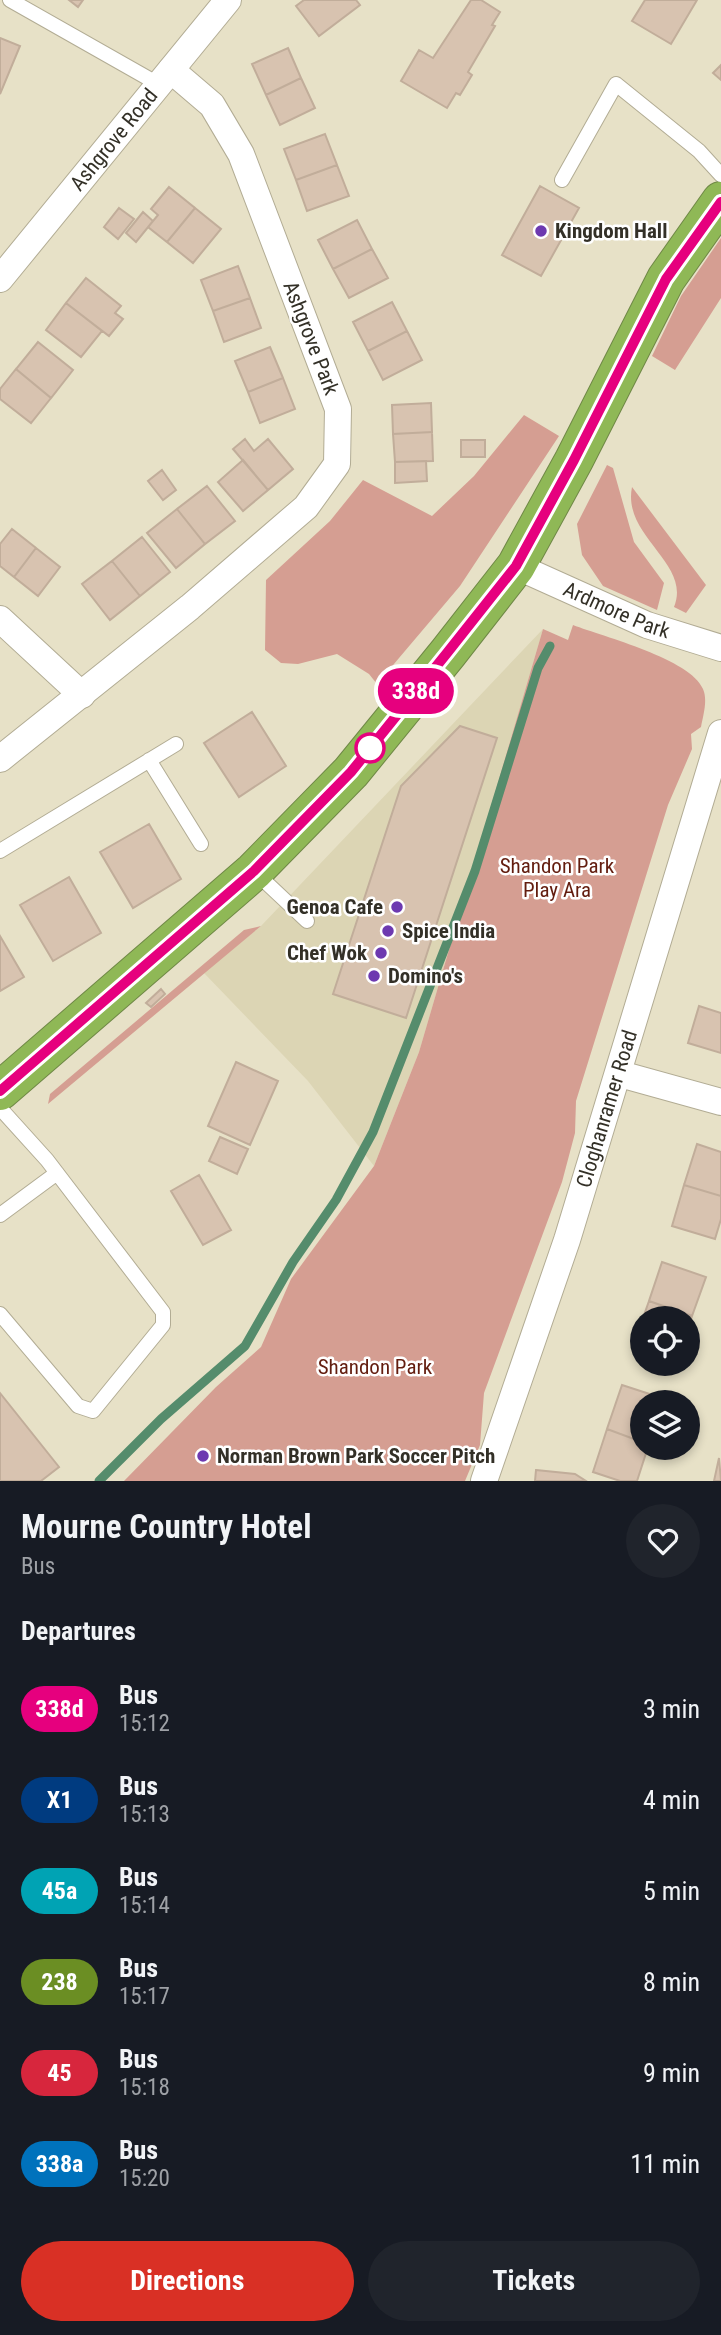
<!DOCTYPE html>
<html lang="en">
<head>
<meta charset="utf-8">
<style>
  body { margin:0; font-family:"Roboto Condensed",sans-serif; background:#20242c; color:#f1f3f6; height:100vh; display:flex; flex-direction:column; font-size:26px; white-space:nowrap }
  * { box-sizing:border-box; margin:0 }
  p { font-size:23px; color:#9ea1a6 }
  .icon { flex:none; width:38px; height:38px; fill:none; stroke:currentColor; stroke-width:2; stroke-linecap:round; stroke-linejoin:round }
  .map { position:relative; height:1481px; overflow:hidden }
  .sheet { display:flex; flex-direction:column; background:#171b24; flex:1 }
  .sheet>* { flex:none }
  .badge { padding:0 14px; border-radius:23px; font-size:24px; line-height:46px }
  .buttons { position:absolute; left:630px; top:1306px; display:grid; gap:14px }
  .buttons a { display:grid; place-items:center; width:70px; height:70px; border-radius:50%; background:#171b24; box-shadow:0 4px 10px #0003; font-size:35px }
  .map>.badge { position:absolute; translate:-50% -50%; box-shadow:0 0 0 4px #fff }
  h2 { padding:0 21px; font-size:26px; line-height:63px }
  .round { display:grid; place-items:center; flex:none; width:74px; height:74px; border-radius:37px; background:#20242c }
  .summary { display:flex; align-items:center; justify-content:space-between; height:119px; padding:0 21px }
  h1 { font-size:33px; font-weight:700; line-height:52px }
  .button { display:flex; gap:14px; margin-top:auto; padding:14px 21px }
  .button a { flex:1; height:80px; border-radius:42px; background:#d93025; color:#fff; font-size:28px; font-weight:700; line-height:80px; text-align:center }
  .button a+a { background:#20242c; color:#f1f3f6 }
  ul { padding:0; list-style:none }
  li { display:flex; align-items:center; gap:21px; height:91px; padding:0 21px }
  li div { flex:1 }
  li b { display:block; font-size:26px }
  li em { font-style:normal }
  li .badge { min-width:77px; font-weight:700; text-align:center }
  .map>svg:first-child { display:block }
</style>
</head>
<body>
<div class="map">
<svg width="721" height="1481" viewBox="0 0 721 1481">
  <rect width="100%" height="100%" fill="#e7e1c7"/>
  <!-- built -->
  <path fill="#dcd5b4" d="M543,629L419,1052L374,1166L308,1081L204,973L261,926Z"/>
  <!-- green -->
  <path fill="#d59e92" d="M721,238V298L675,370L652,356L681,296Z
    M524,415L559,436L460,586L377,684L369,674L337,654L298,664L281,663L265,650L266,580L330,521L363,480L432,516L474,476Z
    M607,465L613,468L634,542L664,583L657,610L603,586L582,555L577,524Z
    M632,487L706,585L686,613L674,607C692,563 622,537 632,487Z
    M573,625C604,637 691,659 703,689C708,700 703,716 701,727L691,734L692,749L668,805L576,1101L575,1133L562,1182L484,1393L480,1445L465,1481H124L216,1387L261,1347L291,1279L374,1166L419,1052L543,629L568,640Z
    M261,926L48,1104L50,1094L244,930Z"/>
  <g fill="none" stroke-linecap="round" stroke-linejoin="round">
    <!-- stream -->
    <path stroke="#558c6c" stroke-width="9" d="M99,1481L161,1419L245,1346L293,1262L336,1200L373,1132L475,871L538,668L550,646"/>
  </g>
  <!-- building -->
  <path fill="#d8c3b0" stroke="#c1ad9a" stroke-width="2" d="M69,0H83L78,7Z
    M304,0H356L360,5L319,36L296,6Z
    M471,0H481L500,12L492,25L495,26L468,72L472,75L460,95L456,93L447,108L401,81L419,50L433,58Z
    M645,0H697L671,44L632,21Z
    M0,38L20,46L0,94Z
    M288,48L301,78L266,95L252,64Z
    M721,65V80L713,73Z
    M301,78L315,108L280,125L266,95Z
    M325,134L337,165L296,180L284,149Z
    M337,165L349,196L307,211L296,180Z
    M540,186L579,208L541,276L502,255Z
    M169,187L195,208L167,242L148,227L158,215L151,209Z
    M119,208L134,219L118,239L104,227Z
    M195,208L221,229L193,263L167,242Z
    M143,212L153,221L136,242L126,233Z
    M357,220L372,249L333,269L318,240Z
    M372,249L388,278L349,298L333,269Z
    M238,266L250,298L213,311L201,280Z
    M86,278L121,306L115,313L123,319L109,336L66,303Z
    M250,298L261,328L224,342L213,311Z
    M392,302L407,331L368,351L353,322Z
    M66,303L102,331L81,357L46,330Z
    M407,331L422,360L383,380L368,351Z
    M38,342L73,370L51,398L16,369Z
    M270,347L283,378L248,392L235,361Z
    M16,369L51,398L31,423L0,399V389Z
    M283,378L295,409L260,423L248,392Z
    M431,403L432,432L393,434L392,405Z
    M432,432L433,461L395,462L393,434Z
    M245,439L254,451L268,439L293,469L268,490L233,449Z
    M461,440H485V457H461Z
    M243,460L268,490L243,511L218,482Z
    M426,461L427,481L395,483V462Z
    M162,470L176,490L163,500L148,481Z
    M207,486L235,521L205,544L177,509Z
    M177,509L205,544L176,568L147,533Z
    M12,529L36,548L14,577L0,566V544Z
    M142,537L170,572L140,596L112,561Z
    M36,548L60,567L38,596L14,577Z
    M112,561L140,596L110,620L82,584Z
    M393,679L398,683L385,699L380,695Z
    M252,712L286,766L239,797L204,743Z
    M460,726L497,738L406,1018L333,994L401,786Z
    M149,824L181,879L133,908L100,852Z
    M69,877L101,933L53,961L20,905Z
    M0,936L24,977L0,991Z
    M161,989L165,994L151,1007L146,1003Z
    M699,1006L721,1013V1053L688,1043Z
    M236,1062L278,1081L250,1145L208,1126Z
    M220,1137L248,1149L237,1174L209,1161Z
    M697,1144L721,1152V1196L684,1185Z
    M199,1175L231,1230L203,1245L171,1191Z
    M684,1185L721,1196V1219L715,1239L672,1226Z
    M662,1262L706,1277L692,1316L649,1301Z
    M649,1301L692,1316L688,1329V1318H643Z
    M642,1319V1343L635,1340Z
    M622,1385L665,1399L642,1402V1442L607,1429Z
    M0,1393L59,1467L41,1481H0Z
    M607,1429L642,1442V1447H648L637,1481H620L593,1472Z
    M719,1458L721,1481H714Z
    M536,1470L575,1474L586,1481H535Z"/>
  <g fill="none" stroke-linecap="round" stroke-linejoin="round">
    <defs>
      <path id="lane" d="M10,0L160,85
        M562,180L616,84L699,151L721,175
        M149,760L201,844
        M0,851L176,744
        M255,872L307,921
        M0,1108L47,1160L163,1312V1325L93,1411L78,1406L0,1314
        M0,1215L57,1173"/>
      <g id="street">
        <path id="s1" d="M0,279L228,0"/>
        <path id="s2" d="M516,566L647,625L721,648"/>
        <path d="M0,619L82,695"/>
        <path d="M0,759L190,607L306,507L337,464L338,409L241,154L212,105L171,70"/>
        <path d="M620,1074L721,1102"/>
        <path id="s3" d="M484,1481L567,1240L721,733"/>
      </g>
      <path id="highway" d="M0,1091L254,871L351,772L448,653L516,566L574,460L666,279L721,201"/>
    </defs>
    <!-- lane casing -->
    <use href="#lane" stroke="#b2ac94" stroke-width="16"/>
    <!-- street casing -->
    <use href="#street" stroke="#b2ac94" stroke-width="28"/>
    <!-- highway casing -->
    <use href="#highway" stroke="#6f8846" stroke-width="40"/>
    <!-- lane -->
    <use href="#lane" stroke="#fff" stroke-width="14"/>
    <!-- street -->
    <use href="#street" stroke="#fff" stroke-width="26"/>
    <!-- highway -->
    <use href="#highway" stroke="#8fb856" stroke-width="38"/>
  </g>
  <g fill="none" stroke-linecap="round" stroke-linejoin="round">
    <defs>
      <path id="line" d="M0,1091L254,871L351,772L447,653L516,566L574,460L666,279L721,202"/>
    </defs>
    <!-- line casing -->
    <use href="#line" stroke="#fff" stroke-width="16"/>
    <!-- line -->
    <use href="#line" stroke="#e6007e" stroke-width="10"/>
  </g>
  <!-- markers -->
  <g fill="#6d39b0" stroke="#fff" stroke-width="2.5">
    <circle cx="541" cy="231" r="7"/>
    <circle cx="397" cy="907" r="7"/>
    <circle cx="388" cy="931" r="7"/>
    <circle cx="381" cy="953" r="7"/>
    <circle cx="374" cy="976" r="7"/>
    <circle cx="203" cy="1456" r="7"/>
  </g>
  <circle fill="#fff" stroke="#e6007e" stroke-width="3.5" cx="370" cy="748" r="14"/>
  <g text-anchor="middle" dominant-baseline="central" stroke-width="5" stroke-linejoin="round" paint-order="stroke">
    <!-- street labels -->
    <g font-size="21" fill="#333027" stroke="#fff">
      <text stroke="none"><textPath href="#s1" startOffset="180">Ashgrove Road</textPath></text>
      <text transform="translate(311 338) rotate(69)">Ashgrove Park</text>
      <text stroke="none"><textPath href="#s2" startOffset="110">Ardmore Park</textPath></text>
      <text stroke="none"><textPath href="#s3" startOffset="392">Cloghanramer Road</textPath></text>
    </g>
    <!-- poi labels -->
    <g font-size="21" font-weight="bold" fill="#333027" stroke="#fff" text-anchor="start">
      <text x="555" y="231">Kingdom Hall</text>
      <text x="383" y="907" text-anchor="end">Genoa Cafe</text>
      <text x="402" y="931">Spice India</text>
      <text x="367" y="953" text-anchor="end">Chef Wok</text>
      <text x="388" y="976">Domino's</text>
      <text x="217" y="1456">Norman Brown Park Soccer Pitch</text>
    </g>
    <!-- park labels -->
    <g font-size="21" fill="#631d0f" stroke="#fff">
      <text x="557" y="866">Shandon Park<tspan x="557" dy="24">Play Ara</tspan></text>
      <text x="375" y="1367">Shandon Park</text>
    </g>
  </g>
</svg>
<div class="buttons">
<a><svg class="icon" aria-label="locate" viewBox="0 0 24 24"><circle cx="12" cy="12" r="6"/><path d="M12 2v4M12 18v4M2 12h4M18 12h4"/></svg></a>
<a><svg class="icon" aria-label="layers" viewBox="0 0 24 24"><path d="M12 4l9 5-9 5-9-5zM3 14l9 5 9-5"/></svg></a>
</div>
<b class="badge" style="left:416px;top:691px;background:#e6007e;color:#fff">338d</b>
</div>
<section class="sheet">
<div class="summary"><div><h1>Mourne Country Hotel</h1><p>Bus</p></div><a class="round"><svg class="icon" aria-label="heart" viewBox="0 0 24 24"><path d="M12 20l-8-8c-3-5 5-10 8-4 3-6 11-1 8 4z"/></svg></a></div>
<h2>Departures</h2>
<ul>
<li><span class="badge" style="background:#e6007e;color:#fff">338d</span><div><b>Bus</b><p>15:12</p></div><em>3 min</em></li>
<li><span class="badge" style="background:#003b80;color:#fff">X1</span><div><b>Bus</b><p>15:13</p></div><em>4 min</em></li>
<li><span class="badge" style="background:#00a3b4;color:#fff">45a</span><div><b>Bus</b><p>15:14</p></div><em>5 min</em></li>
<li><span class="badge" style="background:#6b8e23;color:#fff">238</span><div><b>Bus</b><p>15:17</p></div><em>8 min</em></li>
<li><span class="badge" style="background:#d7263d;color:#fff">45</span><div><b>Bus</b><p>15:18</p></div><em>9 min</em></li>
<li><span class="badge" style="background:#0072bc;color:#fff">338a</span><div><b>Bus</b><p>15:20</p></div><em>11 min</em></li>
</ul>
<div class="button"><a>Directions</a><a>Tickets</a></div>
</section>
</body>
</html>
